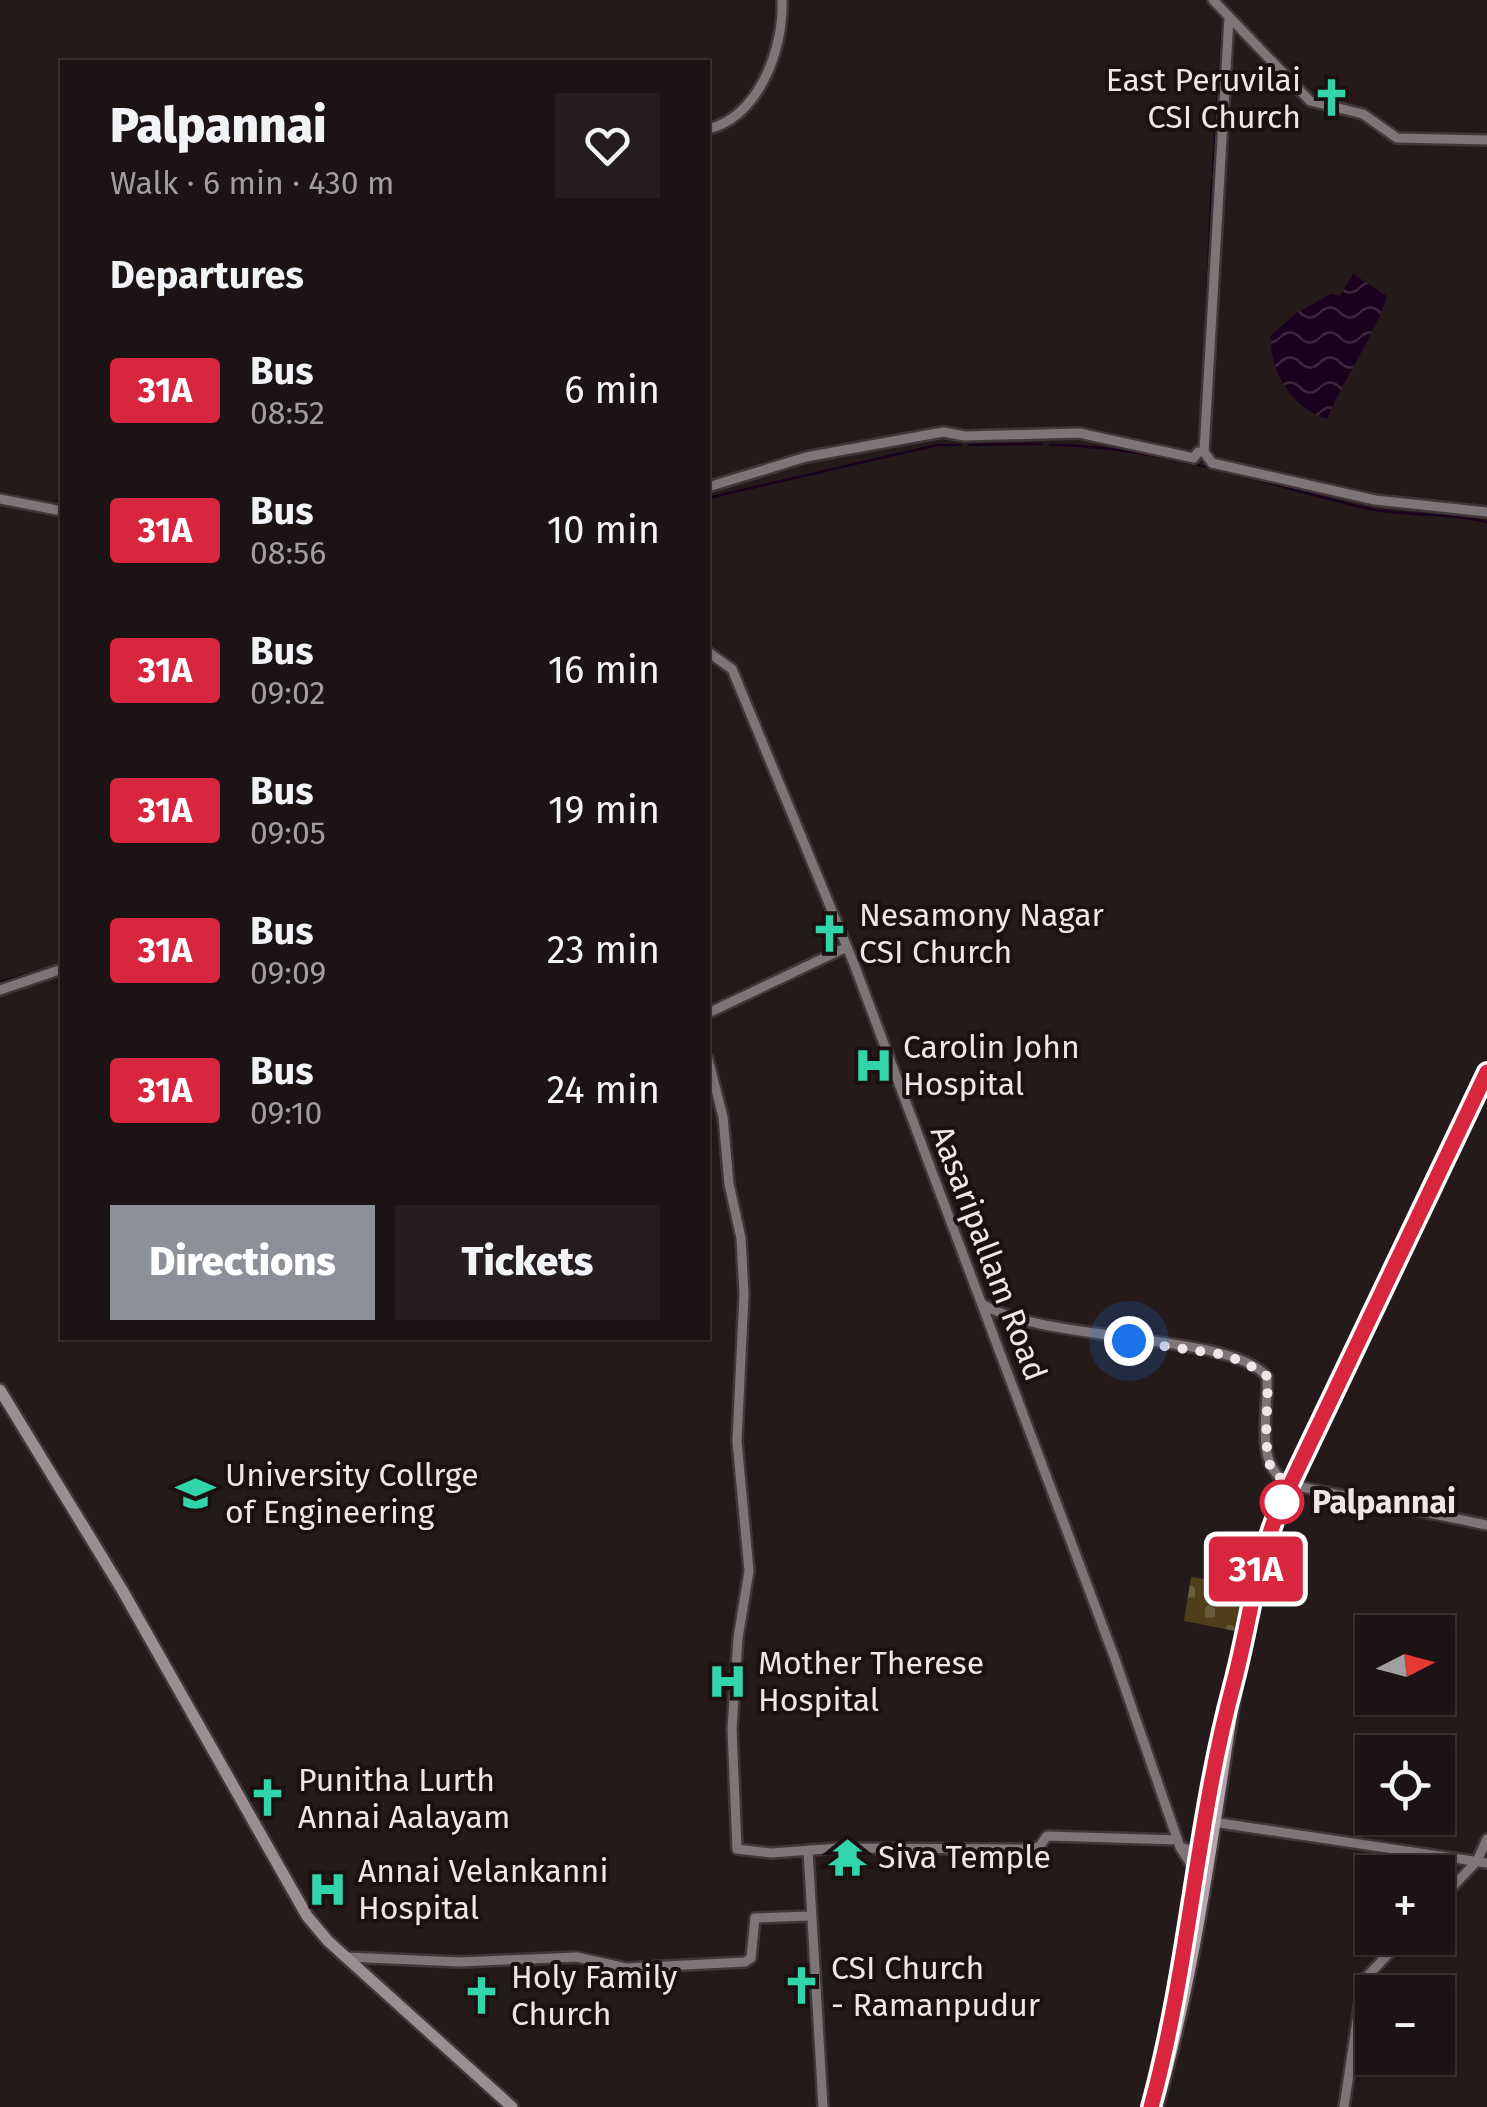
<!DOCTYPE html>
<html lang="en">
<head>
<meta charset="utf-8">
<style>
  body { margin:0; font-family:"Fira Sans",sans-serif; background:#251d1d; color:#f1f3f6; height:100vh; display:flex; flex-direction:column; font-size:38px; white-space:nowrap }
  * { box-sizing:border-box; margin:0 }
  p { font-size:32px; color:#a09ea0 }
  .icon { flex:none; width:55px; height:55px; fill:none; stroke:currentColor; stroke-width:2; stroke-linecap:round; stroke-linejoin:round }
  .map { position:relative; flex:1; overflow:hidden }
  .drawer { position:absolute; left:60px; top:60px; width:650px; height:1280px; display:flex; flex-direction:column; background:#1c1414; border-radius:0px; box-shadow:0 2px 8px #0004,0 0 0 2px #3a3334 }
  .drawer>* { flex:none }
  .badge { padding:0 20px; border-radius:8px; font-size:35px; line-height:65px }
  .needle { width:65px; rotate:84deg }
  .controls { position:absolute; left:1355px; top:1615px; display:grid; gap:20px }
  .controls a { display:grid; place-items:center; width:100px; height:100px; border-radius:0px; background:#1c1414; box-shadow:0 2px 8px #0004,0 0 0 2px #3a3334; font-size:50px }
  .you { position:absolute; width:50px; height:50px; margin:-25px; border:8px solid #fff; border-radius:50%; background:#1a73e8; box-shadow:0 0 0 15px #1a73e833 }
  .map>.badge { position:absolute; translate:-50% -50%; box-shadow:0 0 0 5px #fff }
  h2 { padding:0 50px; font-size:38px; line-height:90px }
  .round { display:grid; place-items:center; flex:none; width:105px; height:105px; border-radius:0px; background:#251d1d }
  .overview { display:flex; align-items:center; justify-content:space-between; height:170px; padding:0 50px }
  h1 { font-size:48px; font-weight:800; line-height:75px }
  .action { display:flex; gap:20px; margin-top:auto; padding:20px 50px }
  .action a { flex:1; height:115px; border-radius:0px; background:#8c9099; color:#fff; font-size:40px; font-weight:800; line-height:115px; text-align:center }
  .action a+a { background:#251d1d; color:#f1f3f6 }
  ul { padding:0; list-style:none }
  li { display:flex; align-items:center; gap:30px; height:140px; padding:0 50px }
  li div { flex:1 }
  li b { display:block; font-size:38px }
  li em { font-style:normal }
  li .badge { min-width:110px; font-weight:700; text-align:center }
  .map>svg:first-child { display:block }
</style>
</head>
<body>
<div class="map">
<svg width="1487" height="2107" viewBox="0 0 1487 2107">
  <defs>
    <pattern id="cemetery-stones" width="16" height="16" patternUnits="userSpaceOnUse" patternTransform="scale(2.5)"><rect width="16" height="16" fill="#4f3d1c"/><path d="M2 7V4a2 2 0 0 1 4 0v3zM10 15v-3a2 2 0 0 1 4 0v3z" fill="#69593d"/></pattern>
    <pattern id="water-waves" width="16" height="10" patternUnits="userSpaceOnUse" patternTransform="scale(2.5)"><rect width="16" height="10" fill="#1b011e"/><path d="M0 5q4-4 8 0t8 0" fill="none" stroke="#3c263f"/></pattern>
  </defs>
  <rect width="100%" height="100%" fill="#251a1a"/>
  <!-- cemetery -->
  <path fill="url(#cemetery-stones)" d="M1191,1577L1249,1586L1240,1632L1184,1621Z"/>
  <!-- water -->
  <path fill="url(#water-waves)" d="M1353,274L1387,296C1373,339 1345,376 1327,419C1292,408 1269,372 1271,336L1296,313L1331,294L1340,296Z"/>
  <g fill="none" stroke-linecap="round" stroke-linejoin="round">
    <!-- stream -->
    <path stroke="#1b011e" stroke-width="2.5" d="M1213,172L1223,14
      M1203,388L1212,180
      M969,445L1042,444
      M1050,445C1157,446 1262,483 1365,508C1405,517 1447,512 1487,522
      M708,498L937,445H960
      M0,982L62,964"/>
    <defs>
      <path id="secondary" d="M1213,0L1310,101L1363,114L1397,138L1487,140
        M708,129C759,117 784,48 782,0
        M1204,452L1229,17
        M708,487L806,457L943,432L965,436L1079,433L1194,458L1198,452H1204L1212,463L1375,500L1487,512
        M0,499L62,511
        M708,652L732,669L854,964L1115,1659L1180,1847L1202,1882
        M0,990L62,969
        M708,1013L847,947
        M708,1059L723,1117L729,1184L741,1238L744,1294L737,1441L749,1571L738,1638L732,1729L737,1849L771,1853L839,1848L1027,1849L1039,1847L1047,1836L1178,1840
        M984,1305C1048,1343 1233,1333 1267,1377C1269,1413 1252,1469 1292,1485L1487,1525
        M1213,1822L1487,1863
        M1180,1847L1206,1854
        M808,1850L823,2107
        M1438,1902L1477,1861L1487,1839
        M345,1957L460,1962L577,1957L626,1968L745,1962L751,1958L755,1918L809,1916
        M1344,2107L1363,1981L1403,1938"/>
      <path id="primary" d="M0,1390L121,1588L307,1916L328,1941L512,2107"/>
      <path id="highway" d="M1155,2107C1193,1977 1210,1842 1231,1709C1242,1637 1252,1568 1282,1502L1487,1072"/>
    </defs>
    <!-- secondary casing -->
    <use href="#secondary" stroke="#413737" stroke-width="14"/>
    <!-- primary casing -->
    <use href="#primary" stroke="#413737" stroke-width="16"/>
    <!-- highway casing -->
    <use href="#highway" stroke="#413737" stroke-width="19"/>
    <!-- secondary -->
    <use href="#secondary" stroke="#7e7579" stroke-width="9"/>
    <!-- primary -->
    <use href="#primary" stroke="#998e92" stroke-width="11"/>
    <!-- highway -->
    <use href="#highway" stroke="#b2a4aa" stroke-width="14"/>
  </g>
  <g fill="none" stroke-linecap="round" stroke-linejoin="round">
    <defs>
      <path id="line" d="M1151,2107C1189,1969 1196,1824 1233,1686C1250,1623 1255,1562 1282,1502L1487,1072"/>
    </defs>
    <!-- line casing -->
    <use href="#line" stroke="#fff" stroke-width="22"/>
    <!-- line -->
    <use href="#line" stroke="#d7263d" stroke-width="15"/>
    <!-- walk -->
    <path stroke="#efe7e7" stroke-width="10" stroke-dasharray="0 18" d="M1129,1341L1226,1355L1264,1372L1268,1378L1266,1441L1271,1472L1292,1485L1282,1502"/>
  </g>
  <!-- icons -->
  <defs>
    <symbol id="church-bare" viewBox="-9 -9 18 18"><path d="M-1.2-6h2.4v3.5h3.3v2.4h-3.3V6h-2.4V-.1h-3.3v-2.4h3.3Z" fill="#32d4a9" stroke="#1c1111" stroke-width="2.5" paint-order="stroke"/></symbol>
    <symbol id="hospital-bare" viewBox="-9 -9 18 18"><path d="M-5-5h3v3.5h4V-5h3V5h-3V1.5h-4V5h-3Z" fill="#32d4a9" stroke="#1c1111" stroke-width="2.5" paint-order="stroke"/></symbol>
    <symbol id="university-bare" viewBox="-9 -9 18 18"><path d="M0-5L7-2L0 1L-7-2ZM-4 1L0 2.5L4 1V4Q0 6-4 4Z" fill="#32d4a9" stroke="#1c1111" stroke-width="2.5" paint-order="stroke"/></symbol>
    <symbol id="temple-bare" viewBox="-9 -9 18 18"><path d="M0-6L5-2H3V0L6.5 2.5H4V6H1.5V3h-3V6H-4V2.5H-6.5L-3 0V-2H-5Z" fill="#32d4a9" stroke="#1c1111" stroke-width="2.5" paint-order="stroke"/></symbol>
  </defs>
  <g fill-rule="evenodd">
    <use href="#church-bare" x="1304" y="70" width="55" height="55"/>
    <use href="#church-bare" x="802" y="906" width="55" height="55"/>
    <use href="#hospital-bare" x="846" y="1038" width="55" height="55"/>
    <use href="#university-bare" x="168" y="1466" width="55" height="55"/>
    <use href="#hospital-bare" x="700" y="1654" width="55" height="55"/>
    <use href="#church-bare" x="240" y="1770" width="55" height="55"/>
    <use href="#temple-bare" x="820" y="1830" width="55" height="55"/>
    <use href="#hospital-bare" x="300" y="1862" width="55" height="55"/>
    <use href="#church-bare" x="774" y="1958" width="55" height="55"/>
    <use href="#church-bare" x="454" y="1968" width="55" height="55"/>
  </g>
  <!-- markers -->
  <circle fill="#fff" stroke="#d7263d" stroke-width="5" cx="1282" cy="1502" r="20"/>
  <g text-anchor="middle" dominant-baseline="central" stroke-width="8" stroke-linejoin="round" paint-order="stroke">
    <!-- poi labels -->
    <g font-size="32" fill="#efe7e7" stroke="#1c1111" text-anchor="start">
      <text x="1301" y="80" text-anchor="end">East Peruvilai<tspan x="1301" dy="37">CSI Church</tspan></text>
      <text x="859" y="915">Nesamony Nagar<tspan x="859" dy="37">CSI Church</tspan></text>
      <text x="903" y="1047">Carolin John<tspan x="903" dy="37">Hospital</tspan></text>
      <text x="225" y="1475">University Collrge<tspan x="225" dy="37">of Engineering</tspan></text>
      <text x="758" y="1663">Mother Therese<tspan x="758" dy="37">Hospital</tspan></text>
      <text x="298" y="1780">Punitha Lurth<tspan x="298" dy="37">Annai Aalayam</tspan></text>
      <text x="878" y="1857">Siva Temple</text>
      <text x="358" y="1871">Annai Velankanni<tspan x="358" dy="37">Hospital</tspan></text>
      <text x="831" y="1968">CSI Church<tspan x="831" dy="37">- Ramanpudur</tspan></text>
      <text x="511" y="1977">Holy Family<tspan x="511" dy="37">Church</tspan></text>
    </g>
    <!-- street labels -->
    <g font-size="32" fill="#efe7e7" stroke="#1c1111">
      <text transform="translate(989 1253) rotate(69)">Aasaripallam Road</text>
    </g>
    <!-- stop labels -->
    <g font-size="32" font-weight="bold" fill="#efe7e7" stroke="#1c1111" text-anchor="start">
      <text x="1312" y="1502">Palpannai</text>
    </g>
  </g>
</svg>
<div class="controls">
<a><svg class="needle" viewBox="-14 -14 28 28"><path d="M0-13l5 13h-10z" fill="#e53935"/><path d="M0 13l5-13h-10z" fill="#a09ea0"/></svg></a>
<a><svg class="icon" aria-label="locate" viewBox="0 0 24 24"><circle cx="12" cy="12" r="6"/><path d="M12 2v4M12 18v4M2 12h4M18 12h4"/></svg></a>
<a>+</a>
<a>−</a>
</div>
<div class="you" style="left:1129px;top:1341px"></div>
<b class="badge" style="left:1256px;top:1569px;background:#d7263d;color:#fff">31A</b>
<section class="drawer">
<div class="overview"><div><h1>Palpannai</h1><p>Walk · 6 min · 430 m</p></div><a class="round"><svg class="icon" aria-label="heart" viewBox="0 0 24 24"><path d="M12 20l-8-8c-3-5 5-10 8-4 3-6 11-1 8 4z"/></svg></a></div>
<h2>Departures</h2>
<ul>
<li><span class="badge" style="background:#d7263d;color:#fff">31A</span><div><b>Bus</b><p>08:52</p></div><em>6 min</em></li>
<li><span class="badge" style="background:#d7263d;color:#fff">31A</span><div><b>Bus</b><p>08:56</p></div><em>10 min</em></li>
<li><span class="badge" style="background:#d7263d;color:#fff">31A</span><div><b>Bus</b><p>09:02</p></div><em>16 min</em></li>
<li><span class="badge" style="background:#d7263d;color:#fff">31A</span><div><b>Bus</b><p>09:05</p></div><em>19 min</em></li>
<li><span class="badge" style="background:#d7263d;color:#fff">31A</span><div><b>Bus</b><p>09:09</p></div><em>23 min</em></li>
<li><span class="badge" style="background:#d7263d;color:#fff">31A</span><div><b>Bus</b><p>09:10</p></div><em>24 min</em></li>
</ul>
<div class="action"><a>Directions</a><a>Tickets</a></div>
</section>
</div>
</body>
</html>
